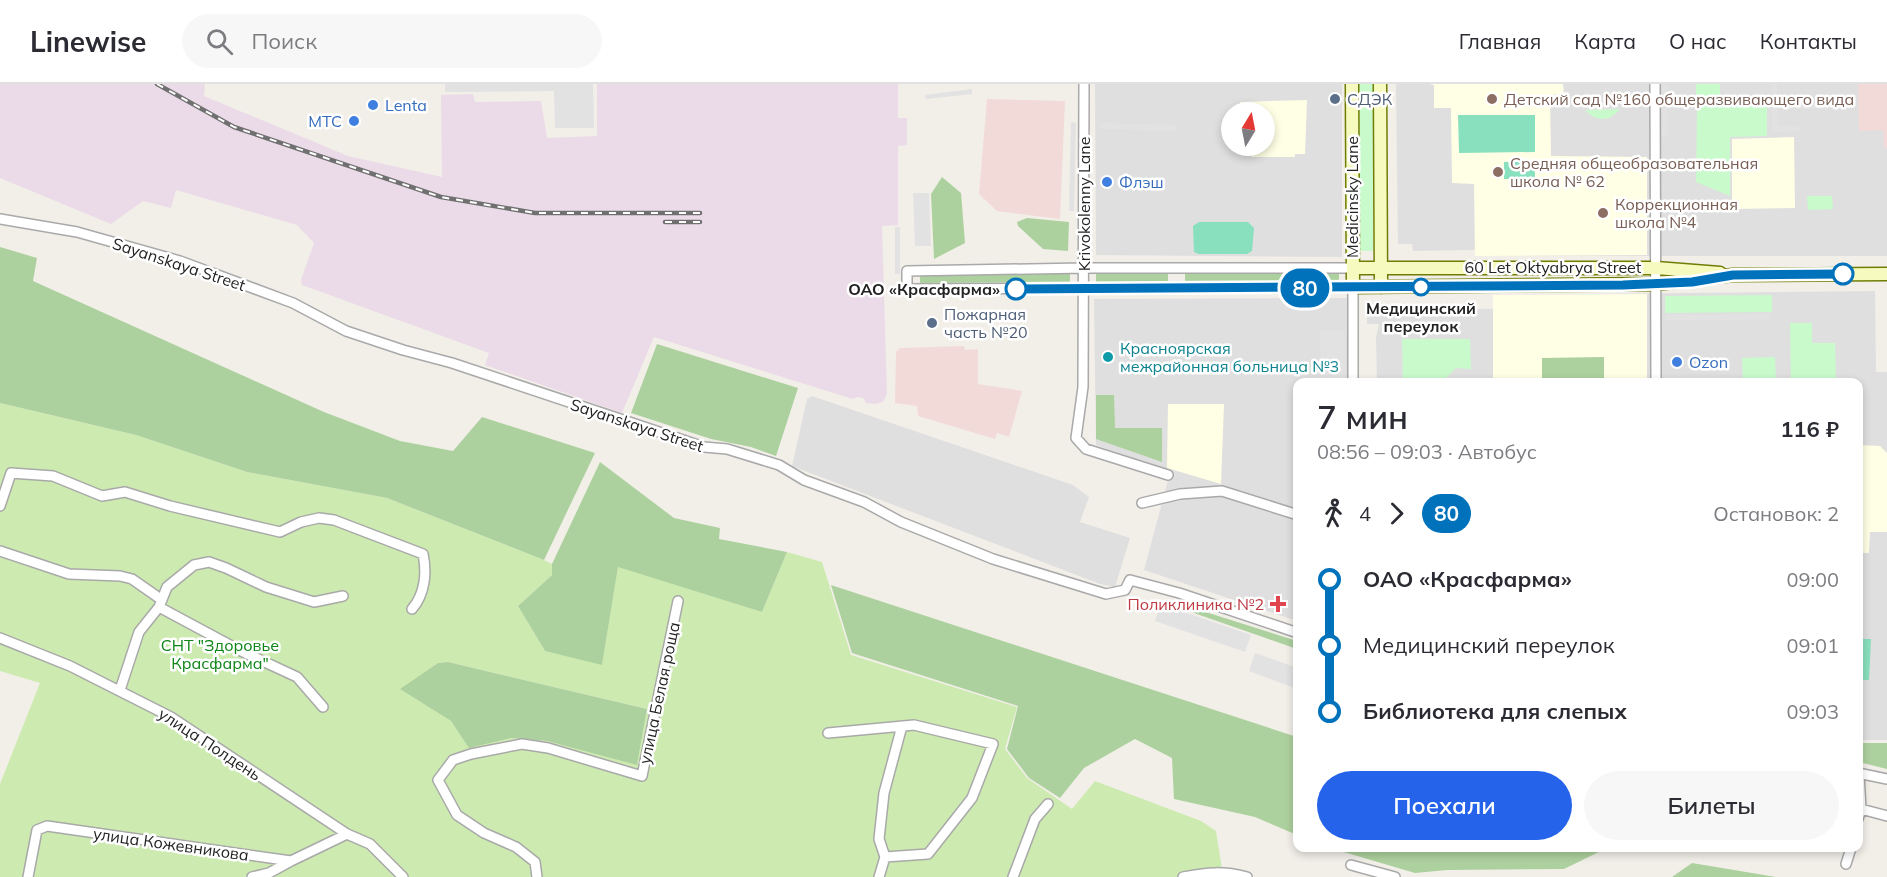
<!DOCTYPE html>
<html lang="ru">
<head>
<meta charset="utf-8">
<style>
  body { margin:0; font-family:Mulish,sans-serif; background:#f7f7f7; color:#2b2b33; height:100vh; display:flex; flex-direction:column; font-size:22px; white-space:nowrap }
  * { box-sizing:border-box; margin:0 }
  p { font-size:20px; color:#7c7c81 }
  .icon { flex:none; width:33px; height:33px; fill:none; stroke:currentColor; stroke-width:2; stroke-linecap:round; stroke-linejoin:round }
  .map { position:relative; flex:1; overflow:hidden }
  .drawer { position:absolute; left:1293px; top:294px; width:570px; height:474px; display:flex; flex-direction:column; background:#fff; border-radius:12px; box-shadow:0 3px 9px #0003 }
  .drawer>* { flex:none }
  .badge { padding:0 12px; border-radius:20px; font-size:21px; line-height:39px }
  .needle { width:39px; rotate:10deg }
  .tools { position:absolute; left:1221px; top:18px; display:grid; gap:12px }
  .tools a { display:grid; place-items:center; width:54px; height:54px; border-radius:50%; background:#fff; box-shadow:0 3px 9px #0003; font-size:30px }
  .map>.badge { position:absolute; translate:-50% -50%; box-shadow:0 0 0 3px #fff }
  .legs { display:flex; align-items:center; gap:9px; height:66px; padding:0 24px; font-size:20px }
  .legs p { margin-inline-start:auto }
  .overview { display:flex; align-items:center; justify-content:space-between; height:102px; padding:0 24px }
  h1 { font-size:33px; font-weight:600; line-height:45px }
  .action { display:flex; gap:12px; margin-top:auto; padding:12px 24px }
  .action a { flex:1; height:69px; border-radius:36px; background:#2563eb; color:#fff; font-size:24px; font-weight:600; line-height:69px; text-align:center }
  .action a+a { background:#f7f7f7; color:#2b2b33 }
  ul { padding:0 24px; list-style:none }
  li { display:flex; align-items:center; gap:21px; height:66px; font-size:22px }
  li i { display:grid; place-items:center; width:9px; height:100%; margin:0 8px; background:currentColor }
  li i::after { content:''; width:15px; height:15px; margin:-8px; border:4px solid; border-radius:50%; background:#fff }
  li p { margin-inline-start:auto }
  li:first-child i { background:linear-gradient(#0000 50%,currentColor 0) }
  li:last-child i { background:linear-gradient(currentColor 50%,#0000 0) }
  header { display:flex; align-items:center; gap:36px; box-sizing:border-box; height:84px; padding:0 30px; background:#fff; border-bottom:2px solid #e1e1e2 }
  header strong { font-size:28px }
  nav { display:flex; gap:33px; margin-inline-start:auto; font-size:21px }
  .search { width:420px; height:54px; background:#f7f7f7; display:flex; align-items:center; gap:15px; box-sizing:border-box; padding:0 21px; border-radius:33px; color:#7c7c81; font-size:22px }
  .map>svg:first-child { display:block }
</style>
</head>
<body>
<header>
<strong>Linewise</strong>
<div class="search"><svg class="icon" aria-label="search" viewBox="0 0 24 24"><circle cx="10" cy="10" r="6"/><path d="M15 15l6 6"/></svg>Поиск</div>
<nav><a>Главная</a><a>Карта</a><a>О нас</a><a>Контакты</a></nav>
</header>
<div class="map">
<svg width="1887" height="793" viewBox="0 0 1887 793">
  <rect width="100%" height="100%" fill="#f2efe9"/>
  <!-- residential -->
  <path fill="#e0dfdf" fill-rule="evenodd" d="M1095,0H1342V173L1096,171ZM1232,28H1264V62H1232Z
    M1396,0H1887V172H1475V166L1413,167L1412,160H1398Z
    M1875,207L1876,288H1887V656H1859L1858,298H1377L1376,253L1379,240H1367V221H1395L1396,225H1493V211Z
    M1349,214V298H1298L1297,537L1144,486L1170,389L1096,361L1094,215Z
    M812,312L1073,401L1089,413L1080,438L1130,454L1115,503L1100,500L792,382L807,315Z"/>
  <!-- commercial -->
  <path fill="#f2dad9" d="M1858,0H1887V64H1884L1883,46L1859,47Z
    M987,15L1065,17L1060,135L997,127L979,110Z
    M964,262L965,266L978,265V300L1022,307L1009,353L997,349L995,355L918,332L917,322L895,319L896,268L900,264Z"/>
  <!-- industrial -->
  <path fill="#ebdbe8" d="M0,0H205L204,12L348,72L442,93L441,11L473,10L475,18L541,17L547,54L597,52V0H898V34H907V61L898,62V141L882,142L887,310L883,318L875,320L866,319L863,314L857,313L853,315L654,253L622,329L485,281L489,269L302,201L301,196L314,159L297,141L176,106L171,124L143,117L111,140L0,94Z"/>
  <!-- education -->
  <path fill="#ffffe5" d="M1429,0H1563L1564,10L1550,11L1551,72L1647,73V171L1475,172L1474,100L1452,99L1451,24H1434V1Z
    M1307,16L1305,70H1295V73H1251V62H1264V28H1240V18Z
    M1794,53L1795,124L1732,125V55Z
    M1647,210V298H1493V211Z
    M1168,320H1224L1221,400L1167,384Z
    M1859,361L1880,362L1887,369V448H1870L1869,469H1859Z"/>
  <!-- grass -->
  <path fill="#cdebb0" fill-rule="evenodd" d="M0,319L136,351L247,388L387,414L544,476L552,480V491L518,522L545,567L602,580L618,482L762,528L787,468L822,478L851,571L1017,623L1005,665L1027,694L1072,725L1095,697L1201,737L1216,747L1223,791L1229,793H0V700L40,599L0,587ZM448,578L647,625L637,680L547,657L511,654L469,663L451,637L401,605L438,579Z"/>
  <!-- forest -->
  <path fill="#add19e" d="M942,93L961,109L965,159L934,175L931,110Z
    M1027,134L1069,138L1068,167L1043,165L1018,142L1017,138Z
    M0,163L37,174L33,197L324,328L400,357L453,367L482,333L595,369L544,476L387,414L247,388L136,351L0,319Z
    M1096,187H1168V198H1096Z
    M1185,188H1339V197H1185Z
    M1070,189V198L920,199V192Z
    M657,260L798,304L776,372L751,363L711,355L631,329Z
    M1604,273V298H1542V274Z
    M1096,311H1114L1115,344H1162V378L1096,355Z
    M600,378L674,434L720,444L719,455L787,468L762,528L618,483L602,581L545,567L518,522L552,491V480Z
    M831,501L1297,653V751L1255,733L1174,715L1172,674L1135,655L1084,684L1060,714L1029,694L1007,665L1018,622L852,569Z
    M1193,524L1297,557V565L1191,528Z
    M448,578L647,625L637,681L547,657L511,654L469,664L451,637L400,605L438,579Z
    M1859,659H1887V685L1859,678Z
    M1330,764H1607L1564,785L1447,786L1415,789Z
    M1692,779L1776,793H1672Z"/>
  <!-- park -->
  <path fill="#c8facc" d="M1357,0H1373V167H1357Z
    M1696,0H1720V17L1696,18Z
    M1767,18V52L1730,53V112L1696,98L1697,20Z
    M1620,25C1610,38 1596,38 1585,26Z
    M1807,112H1832L1833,125L1808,126Z
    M1772,211V228L1665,229V212Z
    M1790,239H1812V259H1835L1836,298H1791Z
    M1402,255H1470L1471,285L1456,284L1446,294V298H1403Z
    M1775,273L1776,298H1743L1742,274Z"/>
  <!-- pitch -->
  <path fill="#88e0be" d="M1458,31H1535V68L1459,69Z
    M1504,78H1535V95H1504Z
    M1199,138H1248L1254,144L1252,167L1247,170H1199L1194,168L1193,142Z
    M1859,555H1871L1869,596H1859Z"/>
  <!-- parking -->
  <path fill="#e2e2e2" d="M445,0H593L594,44H555L554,7L445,8Z
    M1772,0H1777L1778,42H1799V47L1772,48Z
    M1662,2H1667L1668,52H1662Z
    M972,5V10L926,15L925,11Z
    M1786,19L1828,20V25H1785Z
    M1071,38L1076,39L1074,127H1069Z
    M1100,39L1177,41V47L1100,45Z
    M913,109H929L931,162H915Z
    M895,143H900V190H895Z
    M1770,230V236H1666V231Z
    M1320,246H1345V294H1321Z
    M1161,520L1251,551L1245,568L1155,537Z
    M1255,569L1297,584V605L1249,587Z"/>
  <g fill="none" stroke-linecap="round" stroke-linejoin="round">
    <defs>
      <path id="minor" d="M1084,0L1083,303L1076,354L1086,365L1168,391
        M1655,0L1656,298
        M0,135L77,148L180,177L293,219L346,247L403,266L452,279L704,363L727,365L779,381L804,396L864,418L901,438L993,475L1106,510L1125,506L1130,496L1179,509L1298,549
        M1353,184H1084L907,187V205L1353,203V298
        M1142,419L1180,410L1222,407L1298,431
        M0,422L11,389L53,392L102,412L125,408L170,422L280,448L301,438L319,434L334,436L423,470C427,489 425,510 412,525
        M0,467L69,490L120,492L132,495L162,516
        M159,523L241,567L297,593L323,623
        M0,554L70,582L171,633L347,750L370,760L403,793
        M120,606L139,548L159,523L167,503L194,481L209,478L226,484L266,503L314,518L343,512
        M828,649L914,641L993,660L972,714L928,770L885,773
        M1858,689L1887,695
        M1861,725L1887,732
        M1858,735L1861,725L1859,690
        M1846,780L1851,764
        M1351,781L1395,793
        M28,793L37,746L47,742L291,777L347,750
        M252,793L269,789L291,777
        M537,793L535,778L516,763L484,749L457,731L438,696L453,676L471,670L522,660L548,664L642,692L678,517
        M879,793L885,773L879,755L884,709L902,642
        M1013,793L1035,735L1048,720
        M1183,793C1207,788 1224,787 1247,793"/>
      <path id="secondary" d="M1352,0L1353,203L1656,200L1733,191L1887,190
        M1380,0L1381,203
        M1353,184H1656L1720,189"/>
    </defs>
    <!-- minor casing -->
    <use href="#minor" stroke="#a9a9a9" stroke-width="12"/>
    <!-- secondary casing -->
    <use href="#secondary" stroke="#707d05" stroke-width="15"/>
    <!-- minor -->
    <use href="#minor" stroke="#fff" stroke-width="9"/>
    <!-- secondary -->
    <use href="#secondary" stroke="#f7fabf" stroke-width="12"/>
    <defs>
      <path id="rail" d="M157,0L234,43L441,113L535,129H700
        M665,138H700"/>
    </defs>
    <!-- rail casing -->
    <use href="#rail" stroke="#707070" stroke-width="4.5"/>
    <!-- rail -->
    <use href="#rail" stroke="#fff" stroke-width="2" stroke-dasharray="7" stroke-linecap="butt"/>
  </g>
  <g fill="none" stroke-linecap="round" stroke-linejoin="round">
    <defs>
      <path id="line-1" d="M1016,205L1623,201L1692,198L1733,191L1843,190"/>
    </defs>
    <!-- line-1 casing -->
    <use href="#line-1" stroke="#fff" stroke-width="14"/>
    <!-- line-1 -->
    <use href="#line-1" stroke="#0072bc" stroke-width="9"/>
  </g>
  <!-- markers -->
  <g fill="#5c6f8a" stroke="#fff" stroke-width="2">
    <circle cx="1335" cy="15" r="6"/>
    <circle cx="932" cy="239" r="6"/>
  </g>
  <g fill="#8d6e63" stroke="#fff" stroke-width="2">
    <circle cx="1492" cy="15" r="6"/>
    <circle cx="1498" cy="88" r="6"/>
    <circle cx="1603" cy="129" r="6"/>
  </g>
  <g fill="#3f7fe0" stroke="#fff" stroke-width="2">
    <circle cx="373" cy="21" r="6"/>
    <circle cx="354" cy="37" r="6"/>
    <circle cx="1107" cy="98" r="6"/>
    <circle cx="1677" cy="278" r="6"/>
  </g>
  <g fill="#fff" stroke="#0072bc" stroke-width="3">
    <circle cx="1843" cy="190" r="10"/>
    <circle cx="1421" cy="203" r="8"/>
    <circle cx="1016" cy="205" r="10"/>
  </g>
  <circle fill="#0f9aa8" stroke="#fff" stroke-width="2" cx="1108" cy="273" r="6"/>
  <path fill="#e0444e" stroke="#fff" stroke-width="2" d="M1275 511h6v6h6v6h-6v6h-6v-6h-6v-6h6z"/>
  <g text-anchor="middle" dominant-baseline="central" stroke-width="5" stroke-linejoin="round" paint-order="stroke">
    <!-- service labels -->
    <g font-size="16" fill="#4e5e75" stroke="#fff" text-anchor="start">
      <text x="1347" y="15">СДЭК</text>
      <text x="944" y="230">Пожарная<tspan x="944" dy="18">часть №20</tspan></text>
    </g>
    <!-- education labels -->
    <g font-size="16" fill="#785e54" stroke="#fff" text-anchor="start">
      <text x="1504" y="15">Детский сад №160 общеразвивающего вида</text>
      <text x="1510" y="79">Средняя общеобразовательная<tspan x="1510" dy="18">школа № 62</tspan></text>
      <text x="1615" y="120">Коррекционная<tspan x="1615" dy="18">школа №4</tspan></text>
    </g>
    <!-- shop labels -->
    <g font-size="16" fill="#366cbe" stroke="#fff" text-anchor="start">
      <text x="385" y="21">Lenta</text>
      <text x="342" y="37" text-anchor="end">МТС</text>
      <text x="1119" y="98">Флэш</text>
      <text x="1689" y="278">Ozon</text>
    </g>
    <!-- street labels -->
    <g font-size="16" fill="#222" stroke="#fff">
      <text transform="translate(1352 113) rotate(-90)">Medicinsky Lane</text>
      <text transform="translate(1084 120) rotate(-90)">Krivokolenny Lane</text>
      <text transform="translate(179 180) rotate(18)">Sayanskaya Street</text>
      <text x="1553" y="183">60 Let Oktyabrya Street</text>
      <text transform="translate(637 341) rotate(18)">Sayanskaya Street</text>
      <text transform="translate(659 609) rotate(-78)">улица Белая роща</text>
      <text transform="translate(210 660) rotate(33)">улица Полдень</text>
      <text transform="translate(171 760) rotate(8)">улица Кожевникова</text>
    </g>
    <!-- stop labels -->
    <g font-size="16" font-weight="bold" fill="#222" stroke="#fff" text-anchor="end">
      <text x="1000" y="205">ОАО «Красфарма»</text>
      <text x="1421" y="224" text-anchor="middle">Медицинский<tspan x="1421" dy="18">переулок</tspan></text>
    </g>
    <!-- culture labels -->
    <g font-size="16" fill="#0d838f" stroke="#fff" text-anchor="start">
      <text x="1120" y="264">Красноярская<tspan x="1120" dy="18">межрайонная больница №3</tspan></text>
    </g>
    <!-- health labels -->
    <g font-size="16" fill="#be3a42" stroke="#fff" text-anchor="end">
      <text x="1264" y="520">Поликлиника №2</text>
    </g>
    <!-- park labels -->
    <g font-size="16" fill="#0c8416" stroke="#fff">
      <text x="220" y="561">СНТ "Здоровье<tspan x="220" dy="18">Красфарма"</tspan></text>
    </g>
  </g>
</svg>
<div class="tools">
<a><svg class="needle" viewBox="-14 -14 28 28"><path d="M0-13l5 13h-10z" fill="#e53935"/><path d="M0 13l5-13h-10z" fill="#7c7c81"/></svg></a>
</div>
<b class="badge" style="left:1305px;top:204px;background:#0072bc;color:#fff">80</b>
<section class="drawer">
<div class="overview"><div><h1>7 мин</h1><p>08:56 – 09:03 · Автобус</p></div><b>116 ₽</b></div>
<div class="legs"><svg class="icon" aria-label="walk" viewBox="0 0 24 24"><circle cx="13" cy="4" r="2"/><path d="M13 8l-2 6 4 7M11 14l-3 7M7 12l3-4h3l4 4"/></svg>4<svg class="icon" aria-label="forward" viewBox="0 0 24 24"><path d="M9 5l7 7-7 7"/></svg><b class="badge" style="background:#0072bc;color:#fff">80</b><p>Остановок: 2</p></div>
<ul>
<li><i style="color:#0072bc"></i><b>ОАО «Красфарма»</b><p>09:00</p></li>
<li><i style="color:#0072bc"></i><span>Медицинский переулок</span><p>09:01</p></li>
<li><i style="color:#0072bc"></i><b>Библиотека для слепых</b><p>09:03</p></li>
</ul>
<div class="action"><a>Поехали</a><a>Билеты</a></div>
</section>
</div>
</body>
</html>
